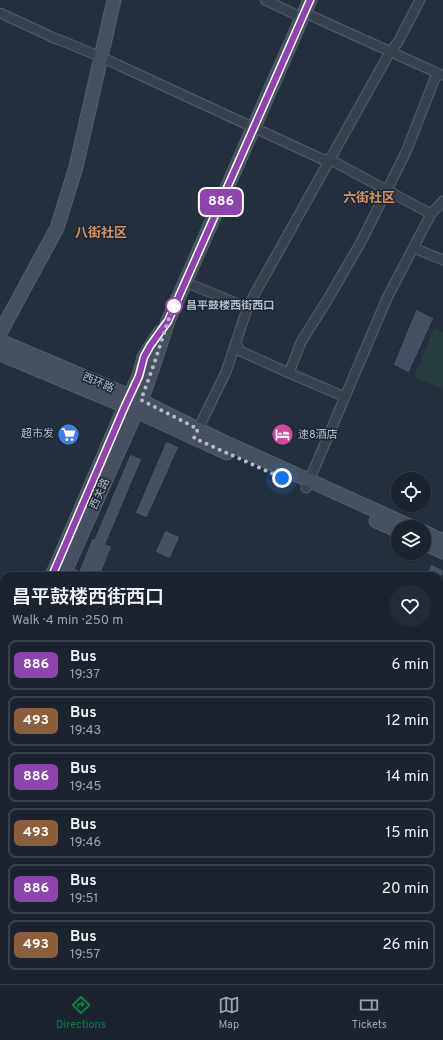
<!DOCTYPE html>
<html lang="en">
<head>
<meta charset="utf-8">
<style>
  body { margin:0; font-family:Overpass,"Noto Sans SC",sans-serif; background:#242b36; color:#f1f3f6; height:100vh; display:flex; flex-direction:column; font-size:15px; white-space:nowrap }
  * { box-sizing:border-box; margin:0 }
  p { font-size:13px; color:#a0a4aa }
  .icon { flex:none; width:22px; height:22px; fill:none; stroke:currentColor; stroke-width:2; stroke-linecap:round; stroke-linejoin:round }
  .map { position:relative; flex:1; overflow:hidden }
  .details { position:absolute; left:0px; top:572px; width:443px; height:412px; display:flex; flex-direction:column; background:#1b232e; border-radius:12px 12px 0 0; box-shadow:0 1px 3px #0004,0 0 0 1px #39404a }
  .details>* { flex:none }
  .badge { padding:0 8px; border-radius:6px; font-size:14px; line-height:26px }
  .fabs { position:absolute; left:391px; top:472px; display:grid; gap:8px }
  .fabs a { display:grid; place-items:center; width:40px; height:40px; border-radius:50%; background:#1b232e; box-shadow:0 1px 3px #0004,0 0 0 1px #39404a; font-size:20px }
  .you { position:absolute; width:20px; height:20px; margin:-10px; border:3px solid #fff; border-radius:50%; background:#1a73e8; box-shadow:0 0 0 6px #1a73e833 }
  .map>.badge { position:absolute; translate:-50% -50%; box-shadow:0 0 0 2px #fff }
  .round { display:grid; place-items:center; flex:none; width:42px; height:42px; border-radius:21px; background:#242b36 }
  .summary { display:flex; align-items:center; justify-content:space-between; height:68px; padding:0 12px }
  h1 { font-size:19px; font-weight:600; line-height:30px }
  ul { padding:0; list-style:none }
  li { display:flex; align-items:center; gap:12px; height:50px; margin:0 8px 6px; padding:0 4px; border:2px solid #39404a; border-radius:8px }
  li div { flex:1 }
  li b { display:block; font-size:15px }
  li em { font-style:normal }
  li .badge { min-width:44px; font-weight:700; text-align:center }
  .menu { display:flex; justify-content:space-around; align-items:center; height:56px; border-top:1px solid #39404a; background:#1b232e; font-size:11px; color:#a0a4aa }
  .menu a { display:grid; justify-items:center; gap:2px }
  .menu .on { color:#0b8043 }
  .map>svg:first-child { display:block }
</style>
</head>
<body>
<div class="map">
<svg width="443" height="984" viewBox="0 0 443 984">
  <rect width="100%" height="100%" fill="#242f3e"/>
  <!-- medical -->
  <path fill="#32303f" d="M443,693V751H439V699Z"/>
  <!-- green -->
  <path fill="#263c3f" d="M434,328L443,332V389L414,377Z"/>
  <!-- building -->
  <path fill="#455162" stroke="#1f2835" d="M416,309L434,318L409,373L393,365Z
    M166,441L179,447L147,518L135,513Z
    M130,454L142,459L106,544L112,546L100,576H85L82,575L79,571L92,538L94,539Z
    M165,530L180,537L170,559L155,552Z
    M431,564L443,570V576H426Z"/>
  <g fill="none" stroke-linecap="round" stroke-linejoin="round">
    <defs>
      <path id="street" d="M265,0L303,18
        M0,13L48,35L53,38L60,40L101,57L324,160L329,159L431,214
        M305,13L442,75
        M414,248L443,260
        M185,282L248,308
        M236,343L240,351L289,373L345,397
        M289,373L301,342L328,299L361,242L406,152L437,73
        M196,433L226,372L248,306L390,52L398,42L420,0
        M306,488L388,296L431,214L443,201
        M66,571L76,576
        M0,938L4,939
        M51,980L52,984
        M318,980V984
        M140,984V980
        M192,984L193,980"/>
      <path id="secondary" d="M0,333L57,228L76,167L114,0
        M0,341L141,401L222,441L412,527
        M0,354L125,406L227,453
        M376,521L398,531
        M424,532L443,541
        M424,543L443,552
        M52,576L125,406L139,376L144,357L160,332
        M63,576L141,401L154,364L168,321L310,0
        M0,693L4,684
        M0,718L4,709
        M439,773L443,769
        M439,790L443,786
        M439,829L443,819
        M439,963L443,965
        M214,984L219,980
        M231,984L236,980"/>
    </defs>
    <!-- street casing -->
    <use href="#street" stroke="#565f6c" stroke-width="11"/>
    <!-- secondary casing -->
    <use href="#secondary" stroke="#565f6c" stroke-width="15"/>
    <!-- street -->
    <use href="#street" stroke="#38414e" stroke-width="9"/>
    <!-- secondary -->
    <use href="#secondary" stroke="#465061" stroke-width="13"/>
  </g>
  <g fill="none" stroke-linecap="round" stroke-linejoin="round">
    <defs>
      <path id="line" d="M52,576L125,406L139,376L144,357L150,346L168,321L270,91L310,0"/>
    </defs>
    <!-- line casing -->
    <use href="#line" stroke="#fff" stroke-width="9"/>
    <!-- line -->
    <use href="#line" stroke="#8e44ad" stroke-width="6"/>
    <!-- walk -->
    <path stroke="#b4bcc9" stroke-width="4" stroke-dasharray="0 7.2" d="M174,306L168,321L154,364L141,400L198,429L194,438L282,478"/>
  </g>
  <!-- icons -->
  <defs>
    <symbol id="supermarket-disc" viewBox="-11 -11 22 22"><circle r="9.5" fill="#3f7fe0" stroke="#1d2633"/><path d="M-6-5.5h2.5l.6 2H6L4.5 2H-2.5L-4.4-4H-6ZM-1.5 3.2a1.3 1.3 0 1 0 .1 0ZM3 3.2a1.3 1.3 0 1 0 .1 0Z" fill="#fff"/></symbol>
    <symbol id="hotel-disc" viewBox="-11 -11 22 22"><circle r="9.5" fill="#d1479c" stroke="#1d2633"/><path d="M-6-4.5h1.5V1H6V5H4.5V3h-9V5H-6ZM-4 0a1.8 1.8 0 1 1 3.6 0ZM.5 0V-2.5h3Q6-2.5 6 0Z" fill="#fff"/></symbol>
  </defs>
  <g fill-rule="evenodd">
    <use href="#supermarket-disc" x="56" y="422" width="25" height="25"/>
    <use href="#hotel-disc" x="270" y="422" width="25" height="25"/>
  </g>
  <!-- markers -->
  <circle fill="#fff" stroke="#8e44ad" stroke-width="2" cx="174" cy="306" r="8"/>
  <g text-anchor="middle" dominant-baseline="central" stroke-width="3" stroke-linejoin="round" paint-order="stroke">
    <!-- stop labels -->
    <g font-size="11" font-weight="bold" fill="#b4bcc9" stroke="#1d2633" text-anchor="start">
      <text x="186" y="306">昌平鼓楼西街西口</text>
    </g>
    <!-- street labels -->
    <g font-size="11" fill="#b4bcc9" stroke="#1d2633">
      <text transform="translate(98 383) rotate(23)">西环路</text>
      <text transform="translate(100 494) rotate(-66)">西关路</text>
    </g>
    <!-- poi labels -->
    <g font-size="11" fill="#b4bcc9" stroke="#1d2633" text-anchor="end">
      <text x="54" y="434">超市发</text>
      <text x="298" y="435" text-anchor="start">速8酒店</text>
    </g>
    <!-- quarter labels -->
    <g font-size="13" font-weight="bold" fill="#d59563" stroke="#1d2633">
      <text x="369" y="199">六街社区</text>
      <text x="101" y="234">八街社区</text>
    </g>
  </g>
</svg>
<div class="fabs">
<a><svg class="icon" aria-label="locate" viewBox="0 0 24 24"><circle cx="12" cy="12" r="6"/><path d="M12 2v4M12 18v4M2 12h4M18 12h4"/></svg></a>
<a><svg class="icon" aria-label="layers" viewBox="0 0 24 24"><path d="M12 4l9 5-9 5-9-5zM3 14l9 5 9-5"/></svg></a>
</div>
<div class="you" style="left:282px;top:478px"></div>
<b class="badge" style="left:221px;top:202px;background:#8e44ad;color:#fff">886</b>
<section class="details">
<div class="summary"><div><h1>昌平鼓楼西街西口</h1><p>Walk · 4 min · 250 m</p></div><a class="round"><svg class="icon" aria-label="heart" viewBox="0 0 24 24"><path d="M12 20l-8-8c-3-5 5-10 8-4 3-6 11-1 8 4z"/></svg></a></div>
<ul>
<li><span class="badge" style="background:#8e44ad;color:#fff">886</span><div><b>Bus</b><p>19:37</p></div><em>6 min</em></li>
<li><span class="badge" style="background:#8b5e3c;color:#fff">493</span><div><b>Bus</b><p>19:43</p></div><em>12 min</em></li>
<li><span class="badge" style="background:#8e44ad;color:#fff">886</span><div><b>Bus</b><p>19:45</p></div><em>14 min</em></li>
<li><span class="badge" style="background:#8b5e3c;color:#fff">493</span><div><b>Bus</b><p>19:46</p></div><em>15 min</em></li>
<li><span class="badge" style="background:#8e44ad;color:#fff">886</span><div><b>Bus</b><p>19:51</p></div><em>20 min</em></li>
<li><span class="badge" style="background:#8b5e3c;color:#fff">493</span><div><b>Bus</b><p>19:57</p></div><em>26 min</em></li>
</ul>
</section>
</div>
<nav class="menu">
<a class="on"><svg class="icon" aria-label="directions" viewBox="0 0 24 24"><path d="M12 3l9 9-9 9-9-9zM9 14v-3h6M13 9l2 2-2 2"/></svg>Directions</a>
<a><svg class="icon" aria-label="map" viewBox="0 0 24 24"><path d="M3 6l6-2 6 2 6-2v14l-6 2-6-2-6 2zM9 4v14M15 6v14"/></svg>Map</a>
<a><svg class="icon" aria-label="tickets" viewBox="0 0 24 24"><path d="M3 7h18v10H3zM15 7v10"/></svg>Tickets</a>
</nav>
</body>
</html>
